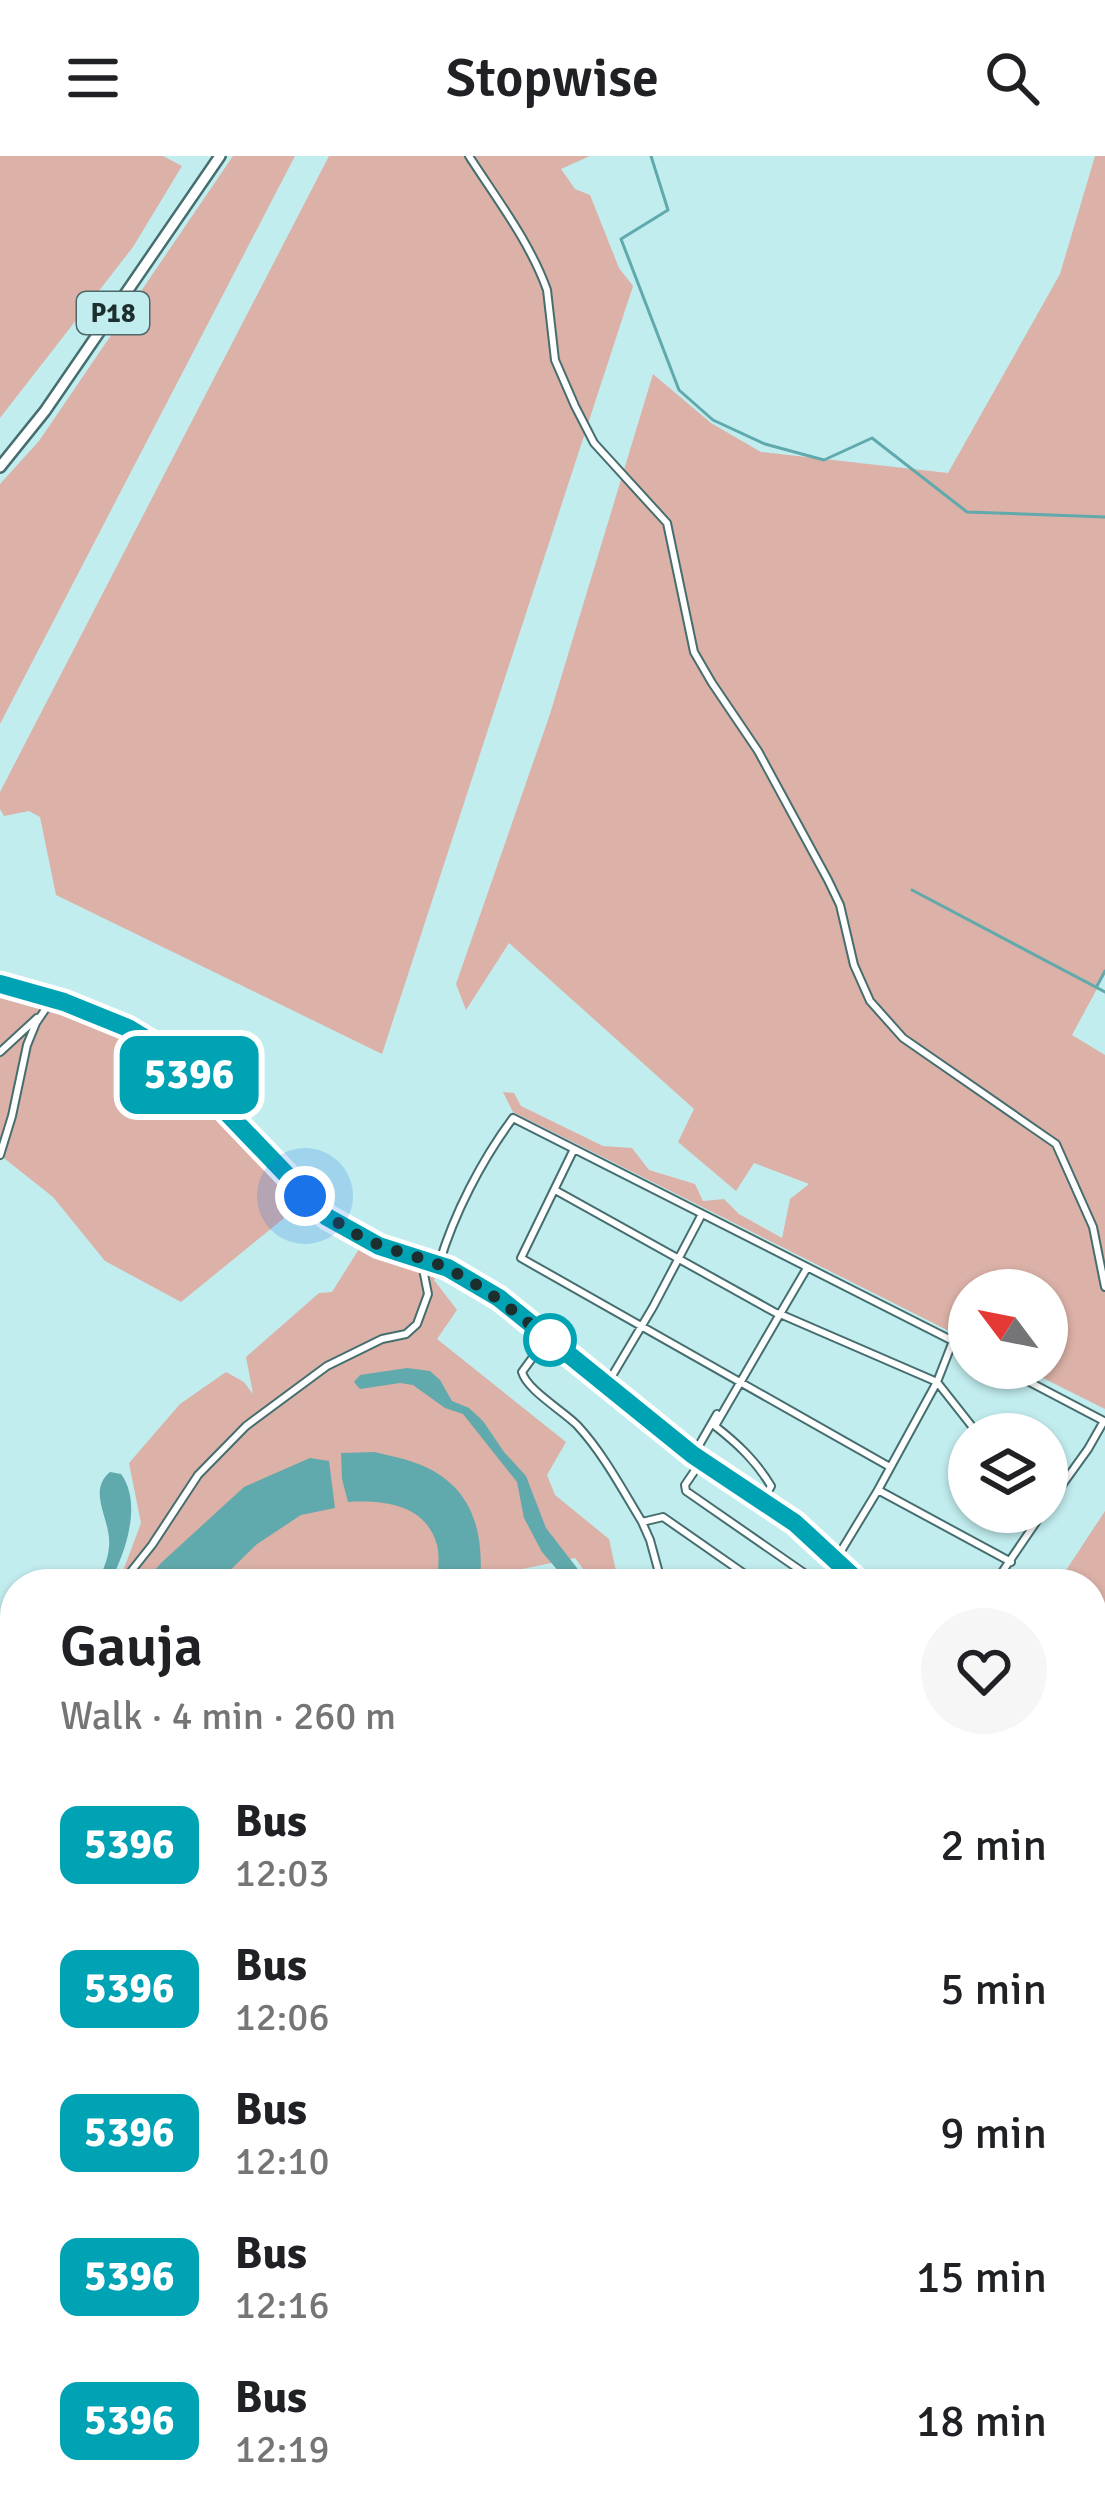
<!DOCTYPE html>
<html lang="en">
<head>
<meta charset="utf-8">
<style>
  body { margin:0; font-family:Signika,sans-serif; background:#f6f6f6; color:#202124; height:100vh; display:flex; flex-direction:column; font-size:45px; white-space:nowrap }
  * { box-sizing:border-box; margin:0 }
  p { font-size:39px; color:#757577 }
  .icon { flex:none; width:66px; height:66px; fill:none; stroke:currentColor; stroke-width:2; stroke-linecap:round; stroke-linejoin:round }
  .map { position:relative; flex:1; overflow:hidden }
  .panel { position:absolute; left:0px; top:1413px; width:1107px; height:951px; display:flex; flex-direction:column; background:#fff; border-radius:48px 48px 0 0; box-shadow:0 3px 9px #0004 }
  .panel>* { flex:none }
  .badge { padding:0 24px; border-radius:18px; font-size:42px; line-height:78px }
  .needle { width:78px; rotate:302deg }
  .tools { position:absolute; left:948px; top:1113px; display:grid; gap:24px }
  .tools a { display:grid; place-items:center; width:120px; height:120px; border-radius:50%; background:#fff; box-shadow:0 3px 9px #0004; font-size:60px }
  .you { position:absolute; width:60px; height:60px; margin:-30px; border:9px solid #fff; border-radius:50%; background:#1a73e8; box-shadow:0 0 0 18px #1a73e833 }
  .map>.badge { position:absolute; translate:-50% -50%; box-shadow:0 0 0 6px #fff }
  .round { display:grid; place-items:center; flex:none; width:126px; height:126px; border-radius:63px; background:#f6f6f6 }
  .head { display:flex; align-items:center; justify-content:space-between; height:204px; padding:0 60px }
  h1 { font-size:57px; font-weight:600; line-height:90px }
  ul { padding:0; list-style:none }
  li { display:flex; align-items:center; gap:36px; height:144px; padding:0 60px }
  li div { flex:1 }
  li b { display:block; font-size:45px }
  li em { font-style:normal }
  li .badge { min-width:132px; font-weight:700; text-align:center }
  header { display:flex; justify-content:space-between; align-items:center; height:156px; padding:0 60px; background:#fff; font-size:54px; font-weight:600 }
  .map>svg:first-child { display:block }
</style>
</head>
<body>
<header><svg class="icon" aria-label="menu" viewBox="0 0 24 24"><path d="M4 6h16M4 12h16M4 18h16"/></svg>Stopwise<svg class="icon" aria-label="search" viewBox="0 0 24 24"><circle cx="10" cy="10" r="6"/><path d="M15 15l6 6"/></svg></header>
<div class="map">
<svg width="1105" height="2362" viewBox="0 0 1105 2362">
  <rect width="100%" height="100%" fill="#c2edef"/>
  <!-- green -->
  <path fill="#dcb1a7" d="M0,0H163L182,10L133,91L0,262Z
    M233,0H295L0,568V328L39,285Z
    M329,0H590L561,13L575,33L590,39L619,112L633,130L382,898L56,739L40,661L29,655L4,660L0,653V636Z
    M1095,0H1105V818L1072,879L1105,899V1253L1023,1212H1047V1134H969V1185L513,956L503,936L514,937L521,950L603,990L632,992L649,1014L695,1028L703,1045L724,1043L739,1058L782,1082L790,1043L809,1028L754,1007L736,1035L678,986L694,953L509,787L466,854L456,828L550,558L653,218L711,267L761,296L948,317L1060,118Z
    M0,833L38,844L135,883L204,947L299,1050L181,1146L105,1105L53,1041L0,999Z
    M359,1093L438,1117L434,1124L457,1154L437,1183L566,1286L547,1319L555,1339L609,1383L618,1424L613,1428H594L575,1402L489,1420L487,1428H114L123,1415L141,1367L129,1307L180,1248L226,1216L244,1226L253,1238L246,1201L319,1137L332,1136Z
    M1105,1355V1519L1092,1516V1428H1057Z
    M0,1578L15,1580V1888L0,1869Z
    M1092,2060L1105,2061V2362H609L575,2349H1092Z
    M54,2349H367L385,2362H56Z"/>
  <!-- water -->
  <path fill="#60a9ac" d="M407,1212L430,1215L440,1224L452,1245L469,1252L483,1265L504,1296L526,1320L546,1372L577,1412L580,1420H566L560,1417L542,1396L524,1362L517,1326L463,1258L445,1252L413,1229L400,1227L360,1233L354,1226L360,1219Z
    M375,1296C390,1300 407,1303 421,1309C474,1331 484,1377 480,1428H437C438,1415 440,1401 437,1389C426,1348 383,1344 348,1346L342,1323L341,1297Z
    M310,1302L329,1305L335,1352L301,1359L257,1388L216,1428H143L161,1407L244,1331Z
    M110,1316L121,1318C143,1348 125,1398 109,1428H96C102,1417 108,1404 109,1391C112,1364 86,1336 110,1316Z
    M373,2349H502L531,2362H391Z"/>
  <g fill="none" stroke-linecap="round" stroke-linejoin="round">
    <!-- stream -->
    <path stroke="#60a9ac" stroke-width="3" d="M651,0L668,54L621,83L679,234L713,264L765,288L824,304L872,282L967,356L1105,361
      M912,734L1105,836
      M1097,830L1105,815
      M1092,2030L1105,2042"/>
    <!-- river -->
    <path stroke="#60a9ac" stroke-width="14" d="M0,2046L15,2065"/>
    <defs>
      <path id="minor" d="M469,0C496,42 530,86 547,134L555,204L575,250L594,287L667,367L694,496L712,527L758,595L828,724L840,749L854,809L870,845L903,882L1056,988L1093,1071L1105,1131
        M0,828L64,846L127,872L156,889L211,941L327,1061L379,1089L448,1112L499,1142L669,1281L795,1367L861,1428
        M0,896L37,862
        M574,993L521,1102L890,1311
        M0,999L12,960L27,889L36,867L53,842
        M555,1034L776,1157L780,1158L807,1112
        M439,1108C454,1058 481,1005 513,962L953,1185
        M547,1182L522,1216C527,1234 562,1254 577,1269C603,1297 622,1333 642,1366
        M1003,1212L1104,1265L1088,1293L1047,1350
        M606,1230L653,1151L702,1058
        M694,1298L717,1258
        M702,1304L685,1329L686,1335L820,1428
        M878,1334L937,1226L978,1278
        M762,1346L771,1330C756,1305 738,1288 715,1270L780,1158L937,1226L953,1185L969,1194
        M121,1428L152,1389L198,1319L246,1270L327,1210L382,1183L406,1178L417,1168L428,1138L421,1103
        M662,1428L650,1384L642,1366L663,1361L759,1428
        M821,1428L878,1334L1011,1406
        M994,1428L1043,1356
        M1092,1528L1105,1531
        M8,1587L15,1589
        M0,2344L5,2362"/>
      <path id="primary" d="M0,311L45,255L220,0"/>
    </defs>
    <!-- minor casing -->
    <use href="#minor" stroke="#466e6f" stroke-width="10"/>
    <!-- primary casing -->
    <use href="#primary" stroke="#466e6f" stroke-width="14"/>
    <!-- minor -->
    <use href="#minor" stroke="#fff" stroke-width="6"/>
    <!-- primary -->
    <use href="#primary" stroke="#fff" stroke-width="9"/>
  </g>
  <g fill="none" stroke-linecap="round" stroke-linejoin="round">
    <defs>
      <path id="line" d="M0,828L64,846L128,872L156,889L212,941L327,1061L379,1090L448,1112L499,1142L693,1299L795,1367L861,1428"/>
    </defs>
    <!-- line casing -->
    <use href="#line" stroke="#fff" stroke-width="27"/>
    <!-- line -->
    <use href="#line" stroke="#00a3b4" stroke-width="18"/>
    <!-- walk -->
    <path stroke="#1d2e2f" stroke-width="12" stroke-dasharray="0 21.6" d="M305,1040C329,1062 354,1080 385,1091C406,1099 429,1103 448,1113C486,1131 517,1158 550,1184"/>
  </g>
  <!-- markers -->
  <circle fill="#fff" stroke="#00a3b4" stroke-width="6" cx="550" cy="1184" r="24"/>
  <g text-anchor="middle" dominant-baseline="central" stroke-width="10" stroke-linejoin="round" paint-order="stroke">
    <!-- shield labels -->
    <rect fill="#c2edef" stroke="#4e6769" stroke-width="3" x="77" y="136" width="72" height="42" rx="9"/>
    <g font-size="27" font-weight="bold" fill="#1d2e2f">
      <text x="113" y="157">P18</text>
    </g>
  </g>
</svg>
<div class="tools">
<a><svg class="needle" viewBox="-14 -14 28 28"><path d="M0-13l5 13h-10z" fill="#e53935"/><path d="M0 13l5-13h-10z" fill="#757577"/></svg></a>
<a><svg class="icon" aria-label="layers" viewBox="0 0 24 24"><path d="M12 4l9 5-9 5-9-5zM3 14l9 5 9-5"/></svg></a>
</div>
<div class="you" style="left:305px;top:1040px"></div>
<b class="badge" style="left:189px;top:919px;background:#00a3b4;color:#fff">5396</b>
<section class="panel">
<div class="head"><div><h1>Gauja</h1><p>Walk · 4 min · 260 m</p></div><a class="round"><svg class="icon" aria-label="heart" viewBox="0 0 24 24"><path d="M12 20l-8-8c-3-5 5-10 8-4 3-6 11-1 8 4z"/></svg></a></div>
<ul>
<li><span class="badge" style="background:#00a3b4;color:#fff">5396</span><div><b>Bus</b><p>12:03</p></div><em>2 min</em></li>
<li><span class="badge" style="background:#00a3b4;color:#fff">5396</span><div><b>Bus</b><p>12:06</p></div><em>5 min</em></li>
<li><span class="badge" style="background:#00a3b4;color:#fff">5396</span><div><b>Bus</b><p>12:10</p></div><em>9 min</em></li>
<li><span class="badge" style="background:#00a3b4;color:#fff">5396</span><div><b>Bus</b><p>12:16</p></div><em>15 min</em></li>
<li><span class="badge" style="background:#00a3b4;color:#fff">5396</span><div><b>Bus</b><p>12:19</p></div><em>18 min</em></li>
</ul>
</section>
</div>
</body>
</html>
